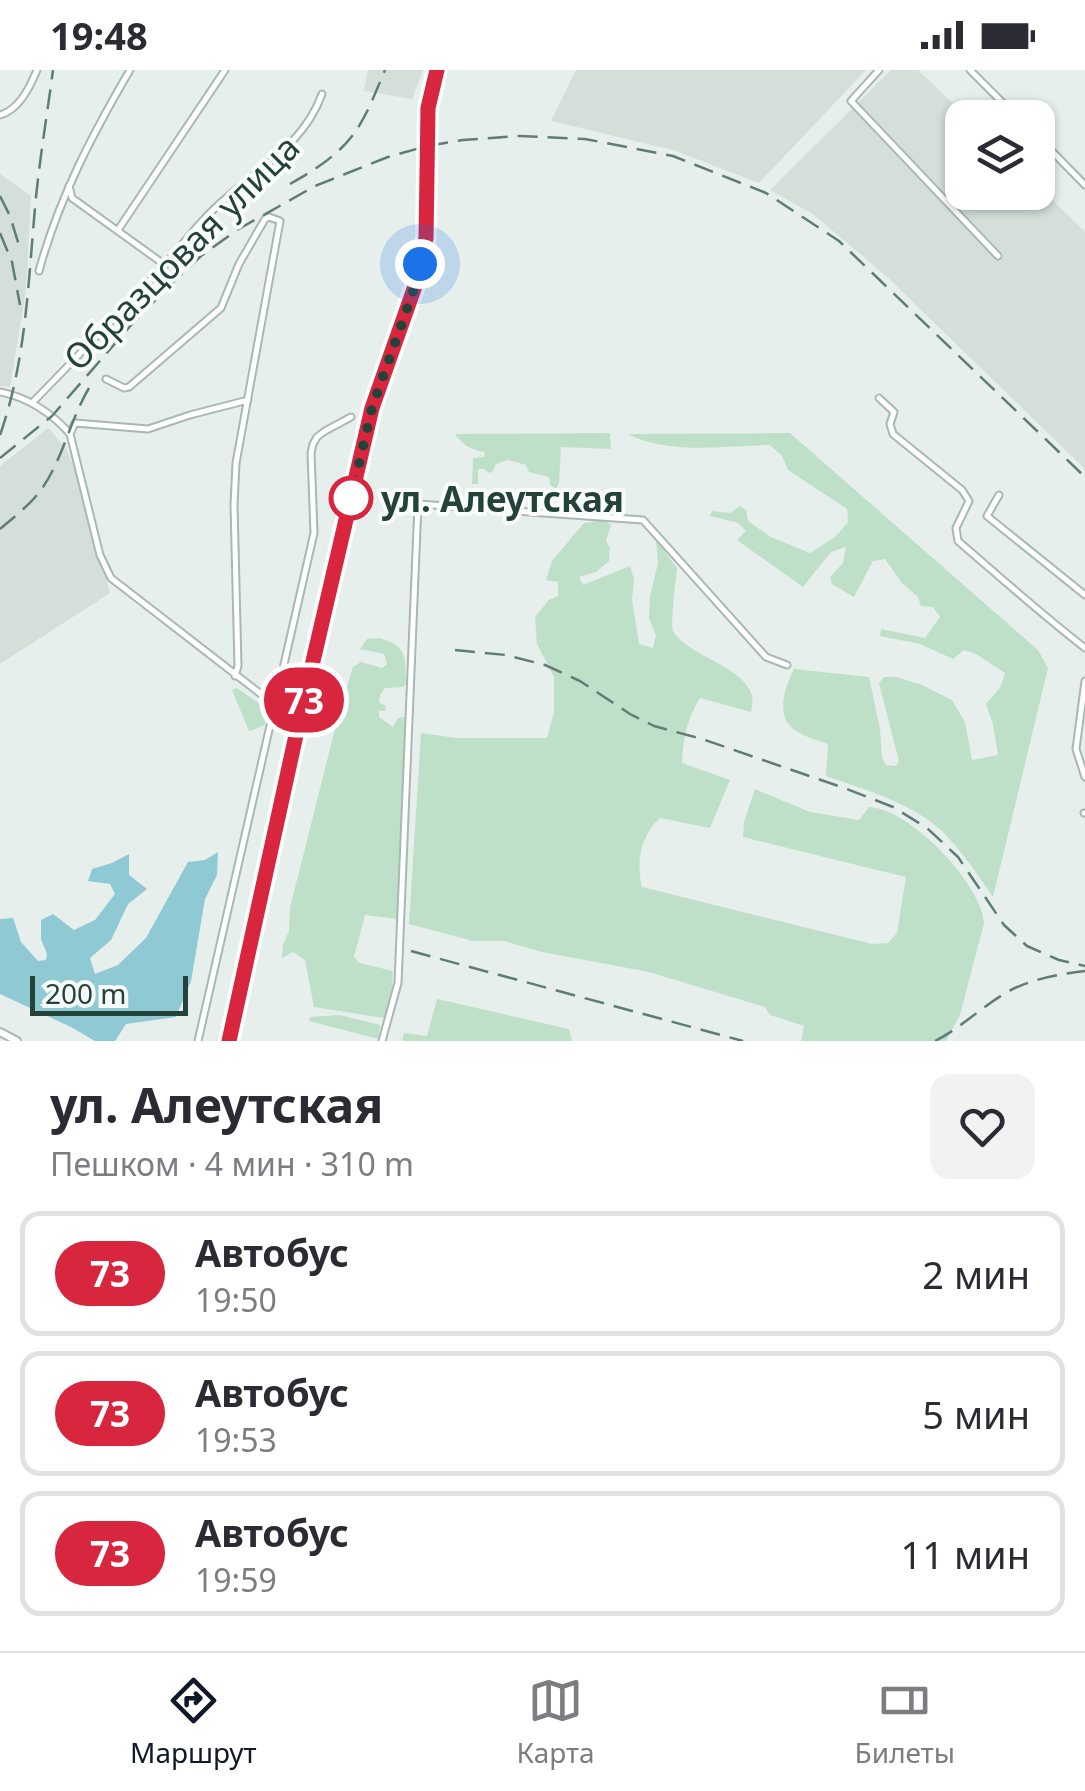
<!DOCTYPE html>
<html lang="ru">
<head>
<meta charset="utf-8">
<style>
  body { margin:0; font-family:"Noto Sans",sans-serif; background:#f2f2f3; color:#2b2b33; height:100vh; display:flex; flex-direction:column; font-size:38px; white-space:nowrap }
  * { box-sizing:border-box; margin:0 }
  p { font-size:32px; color:#7c7c81 }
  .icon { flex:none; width:55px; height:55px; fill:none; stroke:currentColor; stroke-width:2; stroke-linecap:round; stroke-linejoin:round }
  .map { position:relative; height:971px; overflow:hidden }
  .sheet { display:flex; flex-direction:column; background:#fff; flex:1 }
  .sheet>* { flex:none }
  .badge { padding:0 20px; border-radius:32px; font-size:35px; line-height:65px }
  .tools { position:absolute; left:945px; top:30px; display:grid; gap:20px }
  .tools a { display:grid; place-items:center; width:110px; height:110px; border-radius:20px; background:#fff; box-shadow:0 2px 8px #0004; font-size:50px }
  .scale { position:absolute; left:30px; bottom:25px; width:158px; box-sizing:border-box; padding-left:10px; border:5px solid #24423a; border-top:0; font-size:28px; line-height:35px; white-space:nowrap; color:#24423a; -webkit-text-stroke:8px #f7fbf9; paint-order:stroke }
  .you { position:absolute; width:50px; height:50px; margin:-25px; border:8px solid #fff; border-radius:50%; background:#1a73e8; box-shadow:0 0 0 15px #1a73e833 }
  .map>.badge { position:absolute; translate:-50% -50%; box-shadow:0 0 0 5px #fff }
  .round { display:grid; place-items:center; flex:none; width:105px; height:105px; border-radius:20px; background:#f2f2f3 }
  .head { display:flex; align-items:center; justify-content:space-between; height:170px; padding:0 50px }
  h1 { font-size:48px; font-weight:700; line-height:75px }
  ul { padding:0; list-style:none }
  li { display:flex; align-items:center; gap:30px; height:125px; margin:0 20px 15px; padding:0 30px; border:5px solid #e1e1e2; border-radius:20px }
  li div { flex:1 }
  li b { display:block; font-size:38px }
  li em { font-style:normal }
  li .badge { min-width:110px; font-weight:700; text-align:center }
  .status { display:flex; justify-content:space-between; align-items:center; height:70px; padding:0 50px; background:#fff; direction:ltr }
  .status svg { height:28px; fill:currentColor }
  .dock { display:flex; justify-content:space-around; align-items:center; height:140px; border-top:2px solid #e1e1e2; background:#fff; font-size:28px; color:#7c7c81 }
  .dock a { display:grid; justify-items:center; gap:5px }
  .dock .on { color:#111827 }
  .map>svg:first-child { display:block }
</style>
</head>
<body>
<div class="status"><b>19:48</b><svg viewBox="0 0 49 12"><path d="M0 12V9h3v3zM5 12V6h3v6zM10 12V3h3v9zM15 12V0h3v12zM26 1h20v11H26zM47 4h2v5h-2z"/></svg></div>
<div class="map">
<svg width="1085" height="971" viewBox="0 0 1085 971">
  <rect width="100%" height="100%" fill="#e6efeb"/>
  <!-- built -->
  <path fill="#d4dfda" d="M368,0H423L412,29L364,21Z
    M576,0H866L759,113L673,80L551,51Z
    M891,0H918L967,47L962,48V122H1038V116L1085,162V399L887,207L813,144L770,120Z
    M0,104L31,126L26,220L10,317L0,316Z
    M48,358L66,378L79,409L110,523L0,594V396Z"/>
  <!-- green -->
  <path fill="#bfe0c8" d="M610,363L611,379L561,377L559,413L556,419L550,415L549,407L529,402L526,395L508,390L496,394L493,401L489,403L484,399H478V414H472L473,388L484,387L485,382C471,380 464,376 455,364Z
    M790,363L1038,580L1048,598L993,827C976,802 952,766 927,749C898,729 860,718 826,706L828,674C818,670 805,667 796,661C774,647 785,617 794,599L869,607L880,659L882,687L886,695L896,696L899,691L879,613L884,607H896L922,615L952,630L965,652L972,690L998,685L993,654L986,634L1000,618L1005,603L976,584L964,580L953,589L920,574L880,566L881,559L925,568L940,547L933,537L921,536L918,527L902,513L885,489L873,491L854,527L832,514L830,507L843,493L846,477L831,482L803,517L737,470L746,461L738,453L710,446L712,441L730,443L740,436L746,440L748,451L771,467L810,483L835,467L848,452L847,439L788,400L782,386L770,375C721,376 672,385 627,364Z
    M604,450L611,455L606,471L610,478L609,491L596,502L579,507L583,515L630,496L634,509L632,530L639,574L653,578L656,565L649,548L650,526L658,493L656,470L677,498C676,509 670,554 673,561C689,588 743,594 752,626C753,628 752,640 751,642L700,628C687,648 683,670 682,693L730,710L710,758L660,748C640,766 636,792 642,817L872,874L888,873L897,863L906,807L743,767L744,752L755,719L810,742L859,750L869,737C909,738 982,814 984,853L960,945L946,971H801L804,956L770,945L765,937L649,902L542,882L504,871H473L409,854L421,663L457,668H547L554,642V607L537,574L535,547L549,530L558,526V512L546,510L552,491L584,453Z
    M380,568C408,576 405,588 406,614L403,617L385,618L380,625L379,633L385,635L386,641H379V647L393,657L398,648L405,647L403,750L397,849L365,845L354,887L360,893L393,901L392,922L384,948L314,937L305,890L293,882L282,888L283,875L289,861L290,837L296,814L337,651L353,597L361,592L382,598L387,594L384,584L360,579L367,569Z
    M237,618L260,634L267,644L265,655L249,661L232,620Z
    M437,929L569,959L572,971H402L404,963L427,966Z
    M340,945L380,955L378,969L309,951L310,947Z"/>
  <!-- water -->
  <path fill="#8ec9d4" d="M218,782L217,805L205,829L191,911L176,947L126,954L115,971H95L71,957L0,924V849L13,848L21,872L38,891L46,890L47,884L41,869V850L53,844L74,860L95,850L115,824L110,814L88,811L92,799L112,793L129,784V805L147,819L128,834L111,870L90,888L95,904L118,895L146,868L188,792L205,790Z"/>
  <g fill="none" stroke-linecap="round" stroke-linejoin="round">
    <defs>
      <path id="minor" d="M879,0L851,31L998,186
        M970,0L1018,48
        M0,45C19,40 30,17 37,0
        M1038,67L1085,115
        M69,116L72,128L165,195
        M118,160L225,0
        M39,201C59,128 92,65 130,0
        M106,309L124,318L129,317L221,238L239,194L265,149L269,147L280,151L236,393L234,435L238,596L235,606
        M0,322C27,327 52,343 70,364
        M879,328L894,342L890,354L893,364L962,420L969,431L956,458L958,471C1000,507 1041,544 1085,578
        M32,333C75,289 118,244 161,199C179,180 193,159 212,141C250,103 303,78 322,24
        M70,364L100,485L111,508L275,635L300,647
        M70,364L75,353L148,359L190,345L248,330
        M999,425L987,446L1085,525
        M1085,611L1076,679L1085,707
        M1084,743H1085
        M198,971L314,463L311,383L313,374L317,367L325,361L351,347
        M382,971L398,913L418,434L643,450L766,587L787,595"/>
      <path id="tertiary" d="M0,962L17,971"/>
      <path id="primary" d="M229,971L300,647L372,338L414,219L426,168L428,38L437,0"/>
    </defs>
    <!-- minor casing -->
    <use href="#minor" stroke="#a8b8b2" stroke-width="9"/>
    <!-- tertiary casing -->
    <use href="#tertiary" stroke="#a8b8b2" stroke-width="10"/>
    <!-- primary casing -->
    <use href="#primary" stroke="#c2cac8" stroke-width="11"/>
    <!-- minor -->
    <use href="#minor" stroke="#fff" stroke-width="5"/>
    <!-- tertiary -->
    <use href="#tertiary" stroke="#fff" stroke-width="6"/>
    <!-- primary -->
    <use href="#primary" stroke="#6aa596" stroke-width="8"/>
    <!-- rail -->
    <path stroke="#5f7d75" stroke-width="2.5" stroke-dasharray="20 10" stroke-linecap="butt" d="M290,114C313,101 336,87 353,65C367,46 376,21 385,0
      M0,126L10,146L21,182
      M0,163L12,192L20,235
      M0,365C26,291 28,215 35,138C39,92 47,46 53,0
      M0,388L52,346L132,254L169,216L201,186L237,160L315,116L388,87L427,76L463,70L519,66L585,69L673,86L766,123L839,171L1085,407
      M0,459C14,447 30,435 41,420C63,389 70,350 89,318
      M455,580L506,585L545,595L580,611L630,644L654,656L702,669L847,719L893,737L927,758L958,787L1004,855L1027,876L1059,890L1085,896
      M411,881L743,971
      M935,971C963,957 986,932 1015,918C1037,908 1061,904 1085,901"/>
  </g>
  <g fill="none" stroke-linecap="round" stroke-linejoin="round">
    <defs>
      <path id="line" d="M229,971L300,647L372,338L414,219L426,168L428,38L437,0"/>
    </defs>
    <!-- line casing -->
    <use href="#line" stroke="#fff" stroke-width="22"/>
    <!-- line -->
    <use href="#line" stroke="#d7263d" stroke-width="15"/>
    <!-- walk -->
    <path stroke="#24423a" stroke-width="10" stroke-dasharray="0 18" d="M351,428L372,338L414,219L420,194"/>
  </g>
  <!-- markers -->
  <circle fill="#fff" stroke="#d7263d" stroke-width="5" cx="351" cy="428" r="20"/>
  <g text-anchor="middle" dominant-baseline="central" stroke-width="8" stroke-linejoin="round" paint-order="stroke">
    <!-- street labels -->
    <g font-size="35" fill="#24423a" stroke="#f7fbf9">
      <text transform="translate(181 182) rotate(-45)">Образцовая улица</text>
    </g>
    <!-- stop labels -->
    <g font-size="35" font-weight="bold" fill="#24423a" stroke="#f7fbf9" text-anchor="start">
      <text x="381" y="428">ул. Алеутская</text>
    </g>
  </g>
</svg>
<div class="tools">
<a><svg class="icon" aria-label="layers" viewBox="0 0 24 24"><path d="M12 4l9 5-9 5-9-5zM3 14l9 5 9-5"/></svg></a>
</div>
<div class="scale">200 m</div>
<div class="you" style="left:420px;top:194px"></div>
<b class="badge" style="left:304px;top:630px;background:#d7263d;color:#fff">73</b>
</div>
<section class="sheet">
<div class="head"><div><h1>ул. Алеутская</h1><p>Пешком · 4 мин · 310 m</p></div><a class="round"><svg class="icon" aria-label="heart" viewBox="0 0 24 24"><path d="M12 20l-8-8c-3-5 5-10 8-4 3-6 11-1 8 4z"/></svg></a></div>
<ul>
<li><span class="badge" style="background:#d7263d;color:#fff">73</span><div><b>Автобус</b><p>19:50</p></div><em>2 мин</em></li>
<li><span class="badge" style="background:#d7263d;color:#fff">73</span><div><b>Автобус</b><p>19:53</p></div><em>5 мин</em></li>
<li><span class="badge" style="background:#d7263d;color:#fff">73</span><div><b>Автобус</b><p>19:59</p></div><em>11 мин</em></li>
</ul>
</section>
<nav class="dock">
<a class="on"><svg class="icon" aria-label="directions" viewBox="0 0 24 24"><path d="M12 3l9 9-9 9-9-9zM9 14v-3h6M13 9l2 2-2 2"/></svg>Маршрут</a>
<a><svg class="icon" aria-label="map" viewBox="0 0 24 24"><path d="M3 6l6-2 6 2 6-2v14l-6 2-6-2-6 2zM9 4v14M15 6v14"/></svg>Карта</a>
<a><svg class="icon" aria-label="tickets" viewBox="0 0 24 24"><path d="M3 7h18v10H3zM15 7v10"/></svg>Билеты</a>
</nav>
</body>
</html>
